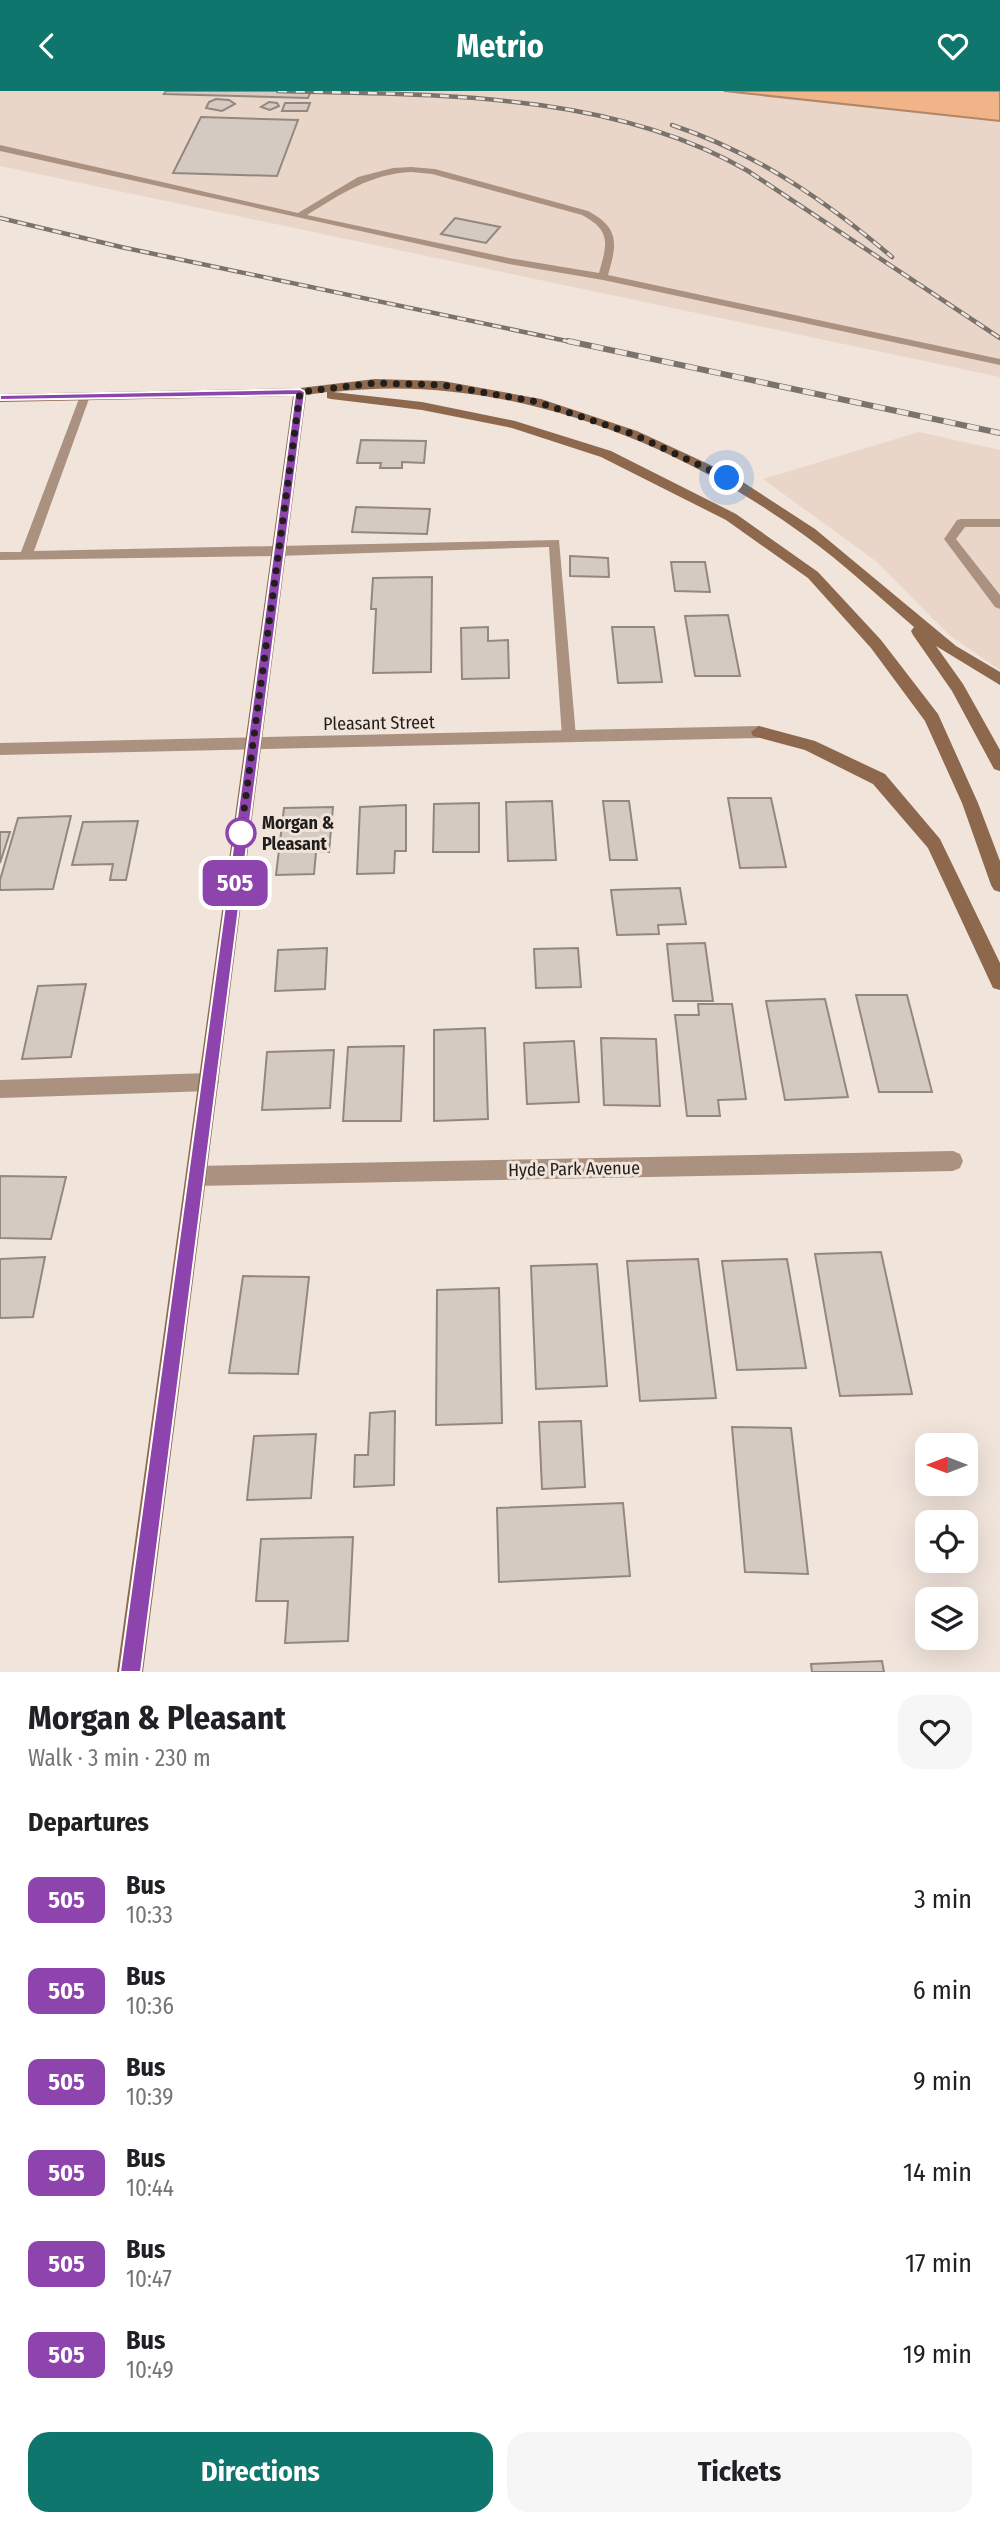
<!DOCTYPE html>
<html lang="en">
<head>
<meta charset="utf-8">
<style>
  body { margin:0; font-family:"Fira Sans Condensed",sans-serif; background:#f6f6f6; color:#202124; height:100vh; display:flex; flex-direction:column; font-size:26px; white-space:nowrap }
  * { box-sizing:border-box; margin:0 }
  p { font-size:23px; color:#757577 }
  .icon { flex:none; width:38px; height:38px; fill:none; stroke:currentColor; stroke-width:2; stroke-linecap:round; stroke-linejoin:round }
  .map { position:relative; height:1581px; overflow:hidden }
  .drawer { display:flex; flex-direction:column; background:#fff; flex:1 }
  .drawer>* { flex:none }
  .badge { padding:0 14px; border-radius:10px; font-size:24px; line-height:46px }
  .needle { width:46px; rotate:270deg }
  .controls { position:absolute; left:915px; top:1342px; display:grid; gap:14px }
  .controls a { display:grid; place-items:center; width:63px; height:63px; border-radius:14px; background:#fff; box-shadow:0 7px 28px #0002; font-size:35px }
  .you { position:absolute; width:35px; height:35px; margin:-18px; border:5px solid #fff; border-radius:50%; background:#1a73e8; box-shadow:0 0 0 10px #1a73e833 }
  .map>.badge { position:absolute; translate:-50% -50%; box-shadow:0 0 0 4px #fff }
  h2 { padding:0 28px; font-size:26px; line-height:63px }
  .round { display:grid; place-items:center; flex:none; width:74px; height:74px; border-radius:21px; background:#f6f6f6 }
  .summary { display:flex; align-items:center; justify-content:space-between; height:119px; padding:0 28px }
  h1 { font-size:33px; font-weight:700; line-height:52px }
  .action { display:flex; gap:14px; margin-top:auto; padding:14px 28px }
  .action a { flex:1; height:80px; border-radius:21px; background:#0f766e; color:#fff; font-size:28px; font-weight:700; line-height:80px; text-align:center }
  .action a+a { background:#f6f6f6; color:#202124 }
  ul { padding:0; list-style:none }
  li { display:flex; align-items:center; gap:21px; height:91px; padding:0 28px }
  li div { flex:1 }
  li b { display:block; font-size:26px }
  li em { font-style:normal }
  li .badge { min-width:77px; font-weight:700; text-align:center }
  header { display:flex; justify-content:space-between; align-items:center; height:91px; padding:0 28px; background:#0f766e; color:#fff; font-size:32px; font-weight:700 }
  .map>svg:first-child { display:block }
</style>
</head>
<body>
<header><svg class="icon" aria-label="back" viewBox="0 0 24 24"><path d="M15 5l-7 7 7 7"/></svg>Metrio<svg class="icon" aria-label="heart" viewBox="0 0 24 24"><path d="M12 20l-8-8c-3-5 5-10 8-4 3-6 11-1 8 4z"/></svg></header>
<div class="map">
<svg width="1000" height="1581" viewBox="0 0 1000 1581">
  <rect width="100%" height="100%" fill="#f0e4db"/>
  <!-- built -->
  <path fill="#e9d6c9" d="M0,0H724L1000,30V286L0,75Z
    M919,341L1000,359V579L949,544L877,471L763,388Z"/>
  <!-- water -->
  <path fill="#f0b488" stroke="#b28767" stroke-width="2" d="M724,0H1000V30Z"/>
  <!-- building -->
  <path fill="#d5cac1" stroke="#938880" stroke-width="2" d="M166,0H311L308,7L164,3Z
    M216,8L229,9L235,13L222,20L206,17L209,11Z
    M269,11L277,12L279,15L270,19L261,16Z
    M285,12H310L307,20H282Z
    M201,26L298,29L277,85L173,82Z
    M455,127L500,136L486,152L441,143Z
    M361,349L426,350L424,372L402,371V377H380L381,372H357Z
    M356,416L430,418L427,443L352,441Z
    M570,465L608,467L609,486L570,485Z
    M671,471H705L710,501L675,500Z
    M432,486L431,581L373,582L376,518H371L373,487Z
    M728,524L740,585H695L685,525Z
    M488,536V550L508,549L509,587L462,588L461,537Z
    M612,536H654L662,591L618,592Z
    M728,707H771L786,776L740,777Z
    M552,710L556,769L508,770L506,711Z
    M603,710H629L637,769H610Z
    M479,712V761H433L434,713Z
    M406,714V760H395L394,782L357,783L360,716Z
    M333,716L329,761H316L314,783L276,784L284,717Z
    M71,725L53,798L0,799V789L18,727Z
    M138,730L126,789H110L113,773L72,774L83,731Z
    M0,741H10L0,772Z
    M680,797L686,833L658,834L659,843L617,844L611,799Z
    M705,852L713,910H673L667,853Z
    M327,857L325,898L275,900L278,859Z
    M578,857L581,896L536,897L534,858Z
    M86,893L71,966L22,968L38,895Z
    M856,904H907L932,1001H879Z
    M825,908L848,1006L785,1009L766,910Z
    M698,913H732L746,1008L718,1009L720,1025H687L675,924H699Z
    M485,937L488,1028L434,1030V939Z
    M601,947L656,948L660,1015L604,1014Z
    M574,950L579,1011L527,1013L524,952Z
    M404,955L401,1030H343L348,956Z
    M334,959L330,1017L262,1019L267,961Z
    M0,1085L66,1086L51,1148L0,1147Z
    M881,1161L912,1303L840,1305L815,1163Z
    M45,1166L33,1226L0,1227V1168Z
    M698,1168L716,1307L640,1310L627,1170Z
    M787,1168L806,1277L737,1279L722,1170Z
    M597,1173L607,1295L536,1298L531,1175Z
    M243,1185L309,1186L298,1283L229,1282Z
    M499,1197L502,1332L436,1334L437,1199Z
    M395,1320L394,1394L354,1396L355,1364H368L370,1322Z
    M581,1330L585,1396L542,1398L539,1331Z
    M732,1336L791,1337L808,1483L745,1481Z
    M316,1343L311,1407L247,1409L254,1345Z
    M623,1412L630,1485L499,1491L497,1417Z
    M353,1446L348,1550L285,1552L288,1510H256L261,1448Z
    M882,1570L884,1581H812L811,1573Z"/>
  <g fill="none" stroke-linecap="round" stroke-linejoin="round">
    <!-- lane -->
    <path fill="#ab917f" fill-rule="evenodd" d="M0,54L298,122L358,86L393,77L411,76L435,78L588,120C620,137 617,153 608,184L1000,268V274L603,189L509,173L0,60ZM411,81L432,83L582,124C612,140 607,153 599,182L509,167L307,124C341,103 370,83 411,81Z
      M85,302L90,305L34,460L559,449L576,646L574,650H564L562,646L549,456L278,465L0,469V461H21L80,305Z
      M961,428H1000V436H965L956,448L1000,504V518L995,516L944,448L957,429Z"/>
    <!-- street -->
    <path fill="#ab917f" fill-rule="evenodd" d="M759,635L767,641L759,647L0,664V652Z
      M209,982L216,984L219,991L216,998L209,1000L0,1007V989Z
      M953,1060L960,1063L963,1070L960,1077L953,1080L196,1095L189,1092L186,1085L189,1078L196,1075Z"/>
    <!-- secondary -->
    <path fill="#8d684d" fill-rule="evenodd" d="M375,288L443,290L541,308L637,340L732,384L815,438L956,555L1000,581V594L936,555L963,593L1000,659V680L994,678L952,600L913,544L911,540L914,536C878,505 843,472 804,444C671,347 499,281 333,301L422,311L515,330L611,360L736,423L818,481L881,549L938,623L978,712L1000,770V801L994,799L991,794L962,712L925,630L871,557L808,487L726,429L601,366L512,337L422,319L331,308L327,307V301L306,304L143,1581H117L293,305L0,311V303L300,297Z
      M759,635L815,650L885,683L940,748L1000,872V899L993,897L928,757L873,693L805,659L753,645L751,641Z"/>
    <defs>
      <path id="rail-far1" d="M278,0C434,4 609,0 748,80L1000,247
        M672,34C756,62 825,109 892,166
        M0,127L121,156L576,252"/>
      <path id="rail" d="M568,250L1000,342"/>
    </defs>
    <!-- rail-far1 casing -->
    <use href="#rail-far1" stroke="#7a736d" stroke-width="4.5"/>
    <!-- rail casing -->
    <use href="#rail" stroke="#7a736d" stroke-width="6"/>
    <!-- rail-far1 -->
    <use href="#rail-far1" stroke="#f0e4db" stroke-width="2.5" stroke-dasharray="9" stroke-linecap="butt"/>
    <!-- rail -->
    <use href="#rail" stroke="#f0e4db" stroke-width="4.5" stroke-dasharray="12" stroke-linecap="butt"/>
  </g>
  <!-- line -->
  <path fill="#8e44ad" stroke="#fff" stroke-width="2" d="M300,298L305,301L141,1581H120L295,304L0,309V304Z"/>
  <g fill="none" stroke-linecap="round" stroke-linejoin="round">
    <!-- walk -->
    <path stroke="#221e1b" stroke-width="7" stroke-dasharray="0 12.6" d="M241,742L300,301L375,292L443,294L537,311L633,343L727,387"/>
  </g>
  <!-- markers -->
  <circle fill="#fff" stroke="#8e44ad" stroke-width="3.5" cx="241" cy="742" r="14"/>
  <g text-anchor="middle" dominant-baseline="central" stroke-width="6" stroke-linejoin="round" paint-order="stroke">
    <!-- street labels -->
    <g font-size="18" fill="#221e1b" stroke="#f0e4db">
      <text transform="translate(379 632) rotate(-1)">Pleasant Street</text>
      <text transform="translate(574 1078) rotate(-1)">Hyde Park Avenue</text>
    </g>
    <!-- stop labels -->
    <g font-size="18" font-weight="bold" fill="#221e1b" stroke="#f0e4db" text-anchor="start">
      <text x="262" y="732">Morgan &amp;<tspan x="262" dy="21">Pleasant</tspan></text>
    </g>
  </g>
</svg>
<div class="controls">
<a><svg class="needle" viewBox="-14 -14 28 28"><path d="M0-13l5 13h-10z" fill="#e53935"/><path d="M0 13l5-13h-10z" fill="#757577"/></svg></a>
<a><svg class="icon" aria-label="locate" viewBox="0 0 24 24"><circle cx="12" cy="12" r="6"/><path d="M12 2v4M12 18v4M2 12h4M18 12h4"/></svg></a>
<a><svg class="icon" aria-label="layers" viewBox="0 0 24 24"><path d="M12 4l9 5-9 5-9-5zM3 14l9 5 9-5"/></svg></a>
</div>
<div class="you" style="left:727px;top:387px"></div>
<b class="badge" style="left:235px;top:792px;background:#8e44ad;color:#fff">505</b>
</div>
<section class="drawer">
<div class="summary"><div><h1>Morgan &amp; Pleasant</h1><p>Walk · 3 min · 230 m</p></div><a class="round"><svg class="icon" aria-label="heart" viewBox="0 0 24 24"><path d="M12 20l-8-8c-3-5 5-10 8-4 3-6 11-1 8 4z"/></svg></a></div>
<h2>Departures</h2>
<ul>
<li><span class="badge" style="background:#8e44ad;color:#fff">505</span><div><b>Bus</b><p>10:33</p></div><em>3 min</em></li>
<li><span class="badge" style="background:#8e44ad;color:#fff">505</span><div><b>Bus</b><p>10:36</p></div><em>6 min</em></li>
<li><span class="badge" style="background:#8e44ad;color:#fff">505</span><div><b>Bus</b><p>10:39</p></div><em>9 min</em></li>
<li><span class="badge" style="background:#8e44ad;color:#fff">505</span><div><b>Bus</b><p>10:44</p></div><em>14 min</em></li>
<li><span class="badge" style="background:#8e44ad;color:#fff">505</span><div><b>Bus</b><p>10:47</p></div><em>17 min</em></li>
<li><span class="badge" style="background:#8e44ad;color:#fff">505</span><div><b>Bus</b><p>10:49</p></div><em>19 min</em></li>
</ul>
<div class="action"><a>Directions</a><a>Tickets</a></div>
</section>
</body>
</html>
